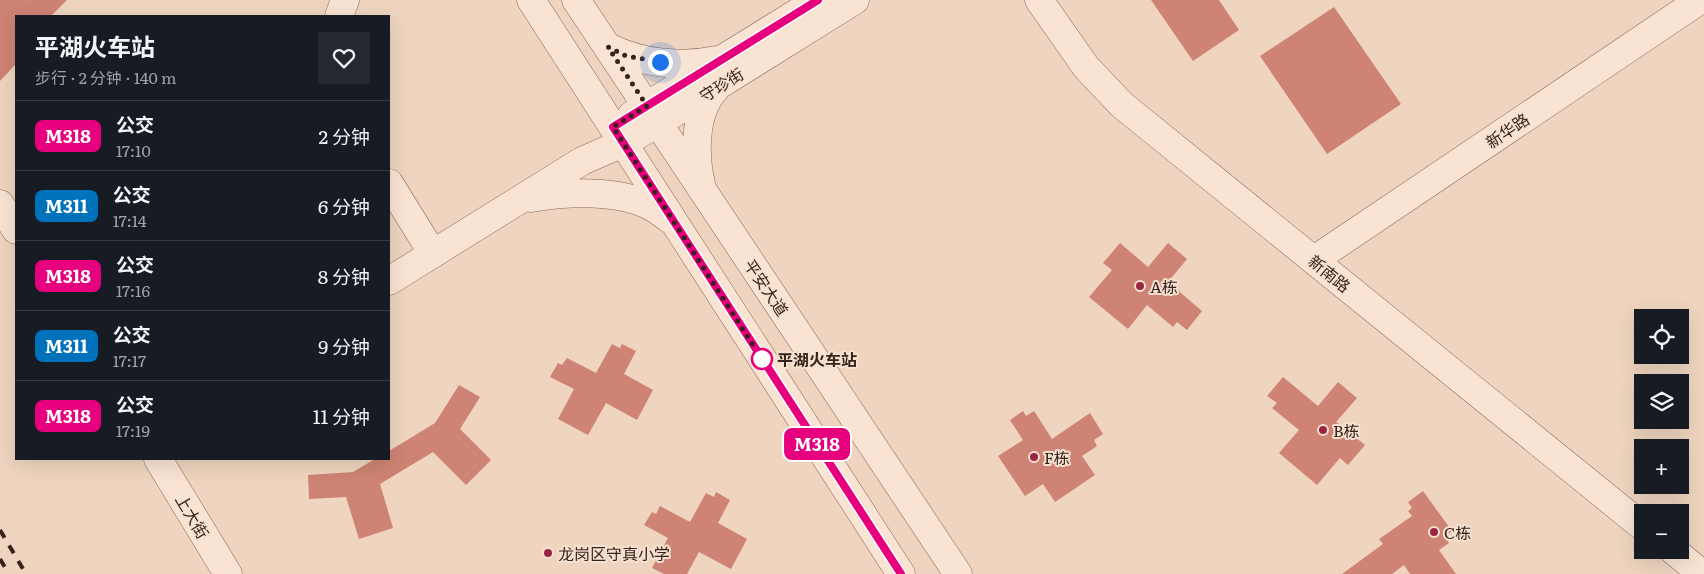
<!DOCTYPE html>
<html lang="zh">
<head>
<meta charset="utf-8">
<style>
  body { margin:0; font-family:Literata,"Noto Sans SC",serif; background:#242831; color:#f1f3f6; height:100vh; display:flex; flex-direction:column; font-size:19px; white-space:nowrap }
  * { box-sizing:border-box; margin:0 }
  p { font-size:16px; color:#9ea1a6 }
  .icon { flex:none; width:28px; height:28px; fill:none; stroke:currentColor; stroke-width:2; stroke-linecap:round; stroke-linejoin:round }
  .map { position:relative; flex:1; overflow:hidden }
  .details { position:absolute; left:15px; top:15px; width:375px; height:445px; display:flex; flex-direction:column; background:#171b24; border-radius:0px; box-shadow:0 5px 20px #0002 }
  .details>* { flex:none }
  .badge { padding:0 10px; border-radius:8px; font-size:18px; line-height:32px }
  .fabs { position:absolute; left:1634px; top:309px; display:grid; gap:10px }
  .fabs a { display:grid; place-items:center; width:55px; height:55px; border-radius:0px; background:#171b24; box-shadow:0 5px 20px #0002; font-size:25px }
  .you { position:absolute; width:25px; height:25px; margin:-12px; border:4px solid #fff; border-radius:50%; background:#1a73e8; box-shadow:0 0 0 8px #1a73e833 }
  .map>.badge { position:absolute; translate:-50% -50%; box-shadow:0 0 0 2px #fff }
  .round { display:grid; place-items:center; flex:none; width:52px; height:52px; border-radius:0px; background:#242831 }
  .summary { display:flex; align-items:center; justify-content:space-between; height:85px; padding:0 20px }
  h1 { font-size:24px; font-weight:700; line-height:38px }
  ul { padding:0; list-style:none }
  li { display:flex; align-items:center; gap:15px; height:70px; padding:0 20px; border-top:1px solid #363941 }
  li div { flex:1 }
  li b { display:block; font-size:19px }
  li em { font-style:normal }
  li .badge { min-width:55px; font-weight:700; text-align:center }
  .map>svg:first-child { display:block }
</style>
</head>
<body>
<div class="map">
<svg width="1704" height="574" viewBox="0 0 1704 574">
  <rect width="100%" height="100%" fill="#efd5bf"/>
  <!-- building -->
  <path fill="#ce8374" d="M0,0H67L51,16H16V64L0,81Z
    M1151,0H1219L1239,30L1193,61Z
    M1334,7L1401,104L1327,154L1260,56Z
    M1120,243L1148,267L1168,243L1187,259L1168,282L1202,311L1187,330L1177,322L1173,327L1147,305L1128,329L1089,297L1112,270L1103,263Z
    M612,344L620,348L622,344L636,351L624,374L653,390L637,420L606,403L588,435L558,419L574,389L550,377L558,363L562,365L567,358L596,373Z
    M1283,377L1318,406L1338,382L1357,398L1336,422L1365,445L1348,465L1340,458L1317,485L1279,453L1299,430L1272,408L1277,403L1267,396Z
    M459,385L480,397L460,429L491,460L466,485L433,452L380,484L393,528L359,539L346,497L309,499L308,475L353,472L375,459H389V451L435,423Z
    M1023,411L1026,416L1034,411L1052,439L1090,413L1103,434L1094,440L1097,446L1082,456L1095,475L1055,502L1043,484L1025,496L998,456L1023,440L1010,420Z
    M1423,491L1452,531L1444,537L1449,543L1439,550L1456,574H1410L1404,565L1392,574H1342L1383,544L1379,539L1412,516L1408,511L1412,508L1408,502Z
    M716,492L730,500L718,523L747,539L731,569L699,552L687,574H664L652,568L668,538L644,525L652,512L656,514L660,506L690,522L706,493L714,497Z"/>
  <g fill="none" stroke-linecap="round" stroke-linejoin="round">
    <defs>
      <path id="minor" d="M531,0L901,574
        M576,0L958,574
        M1039,0L1086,67L1122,105L1642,526
        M339,16L345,0
        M608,47C641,63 680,68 717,60
        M632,115L818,0
        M389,183L433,254
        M701,184C695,158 694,123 708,99C710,95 714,91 717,87
        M531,198C567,192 619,189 652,207C659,211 665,216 671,220
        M0,204L16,230
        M1314,260L1700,0
        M389,281L582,161L623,143L658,123L855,0
        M158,459L228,574
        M1673,550L1702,574"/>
    </defs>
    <!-- minor casing -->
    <use href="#minor" stroke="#886557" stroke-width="29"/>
    <!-- minor -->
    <use href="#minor" stroke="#f9e4d3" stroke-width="28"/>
    <!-- rail -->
    <path stroke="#37221c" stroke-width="4" stroke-dasharray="9 9" stroke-linecap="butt" d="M0,530L26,574
      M0,559L9,574"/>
  </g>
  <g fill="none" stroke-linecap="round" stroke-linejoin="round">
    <defs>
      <path id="line" d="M818,0L613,127L901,574"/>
    </defs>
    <!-- line casing -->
    <use href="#line" stroke="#fff" stroke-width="11"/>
    <!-- line -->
    <use href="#line" stroke="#e6007e" stroke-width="8"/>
    <!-- walk -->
    <path stroke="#37221c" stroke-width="5" stroke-dasharray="0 9" d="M660,62L626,56L608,47L647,106L613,127L762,359"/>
  </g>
  <!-- markers -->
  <g fill="#982643" stroke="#f6e1cf" stroke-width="2">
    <circle cx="1140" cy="286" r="5"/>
    <circle cx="1323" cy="430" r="5"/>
    <circle cx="1034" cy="457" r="5"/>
    <circle cx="1434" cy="532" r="5"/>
    <circle cx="548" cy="553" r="5"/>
  </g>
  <circle fill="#fff" stroke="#e6007e" stroke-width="2.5" cx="762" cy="359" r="10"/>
  <g text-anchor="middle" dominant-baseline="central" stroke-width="4" stroke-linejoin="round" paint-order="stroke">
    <!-- street labels -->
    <g font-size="16" fill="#37221c" stroke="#f6e1cf">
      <text transform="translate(721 84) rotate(-32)">守珍街</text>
      <text transform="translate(1507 130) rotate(-34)">新华路</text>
      <text transform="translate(1330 273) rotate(39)">新南路</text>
      <text transform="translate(767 287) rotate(56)">平安大道</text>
      <text transform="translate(193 516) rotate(59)">上大街</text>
    </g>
    <!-- poi labels -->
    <g font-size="16" fill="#37221c" stroke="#f6e1cf" text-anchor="start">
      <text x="1150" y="286">A栋</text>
      <text x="1333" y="430">B栋</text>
      <text x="1044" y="457">F栋</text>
      <text x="1444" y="532">C栋</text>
      <text x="558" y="553">龙岗区守真小学</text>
    </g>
    <!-- stop labels -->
    <g font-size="16" font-weight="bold" fill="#37221c" stroke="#f6e1cf" text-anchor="start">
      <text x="777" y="359">平湖火车站</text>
    </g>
  </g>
</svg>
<div class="fabs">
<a><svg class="icon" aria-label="locate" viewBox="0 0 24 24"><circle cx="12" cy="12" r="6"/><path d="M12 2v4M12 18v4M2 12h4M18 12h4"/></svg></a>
<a><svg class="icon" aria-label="layers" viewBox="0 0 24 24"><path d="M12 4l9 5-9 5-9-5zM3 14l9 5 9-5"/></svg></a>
<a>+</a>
<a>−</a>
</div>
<div class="you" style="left:660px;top:62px"></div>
<b class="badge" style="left:817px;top:444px;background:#e6007e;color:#fff">M318</b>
<section class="details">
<div class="summary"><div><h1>平湖火车站</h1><p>步行 · 2 分钟 · 140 m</p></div><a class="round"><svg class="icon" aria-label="heart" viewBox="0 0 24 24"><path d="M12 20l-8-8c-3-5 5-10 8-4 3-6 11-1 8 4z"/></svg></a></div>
<ul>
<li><span class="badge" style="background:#e6007e;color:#fff">M318</span><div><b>公交</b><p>17:10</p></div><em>2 分钟</em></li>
<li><span class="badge" style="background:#0072bc;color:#fff">M311</span><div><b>公交</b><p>17:14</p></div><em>6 分钟</em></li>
<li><span class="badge" style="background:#e6007e;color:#fff">M318</span><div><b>公交</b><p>17:16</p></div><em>8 分钟</em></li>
<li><span class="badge" style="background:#0072bc;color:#fff">M311</span><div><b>公交</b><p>17:17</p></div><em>9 分钟</em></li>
<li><span class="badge" style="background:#e6007e;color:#fff">M318</span><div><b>公交</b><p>17:19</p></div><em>11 分钟</em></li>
</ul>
</section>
</div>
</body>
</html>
